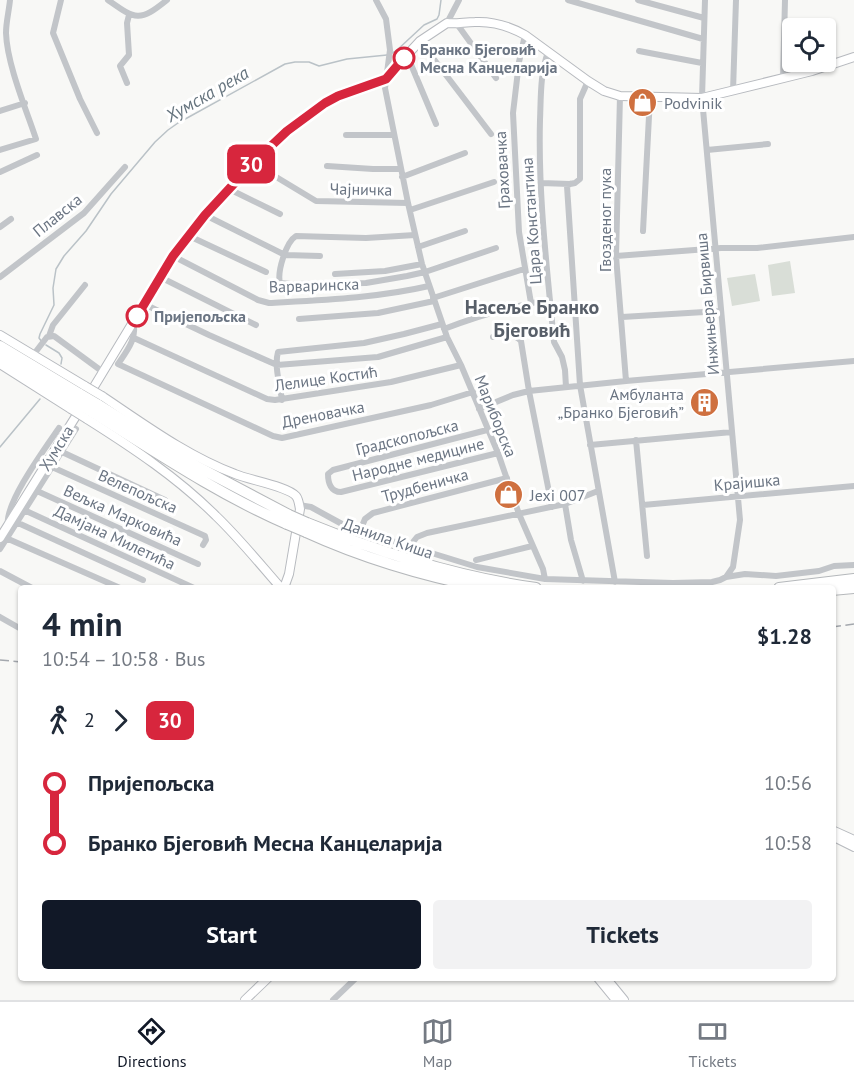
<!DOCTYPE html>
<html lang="en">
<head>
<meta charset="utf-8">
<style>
  body { margin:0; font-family:"PT Sans",sans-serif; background:#f2f2f3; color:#1f2937; height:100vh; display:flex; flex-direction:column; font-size:22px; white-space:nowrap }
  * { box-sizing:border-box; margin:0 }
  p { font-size:20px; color:#747a83 }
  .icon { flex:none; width:33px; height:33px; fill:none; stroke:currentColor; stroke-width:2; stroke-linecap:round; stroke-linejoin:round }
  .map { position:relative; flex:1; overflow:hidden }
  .side { position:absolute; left:18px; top:585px; width:818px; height:396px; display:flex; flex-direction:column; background:#fff; border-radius:6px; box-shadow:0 2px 4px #0004 }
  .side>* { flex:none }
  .badge { padding:0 12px; border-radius:9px; font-size:21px; line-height:39px }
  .controls { position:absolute; left:782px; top:18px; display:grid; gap:12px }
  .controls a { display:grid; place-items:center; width:54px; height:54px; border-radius:6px; background:#fff; box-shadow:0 2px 4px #0004; font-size:30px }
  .map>.badge { position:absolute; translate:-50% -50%; box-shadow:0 0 0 3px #fff }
  .legs { display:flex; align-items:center; gap:9px; height:66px; padding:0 24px; font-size:20px }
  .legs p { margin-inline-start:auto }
  .headline { display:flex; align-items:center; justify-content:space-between; height:102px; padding:0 24px }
  h1 { font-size:33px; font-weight:600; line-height:45px }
  .primary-button { display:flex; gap:12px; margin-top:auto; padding:12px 24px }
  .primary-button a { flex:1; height:69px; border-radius:6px; background:#111827; color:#fff; font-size:24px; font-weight:600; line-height:69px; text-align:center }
  .primary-button a+a { background:#f2f2f3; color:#1f2937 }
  ul { padding:0 24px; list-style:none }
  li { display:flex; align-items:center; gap:21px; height:60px; font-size:22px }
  li i { display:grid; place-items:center; width:9px; height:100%; margin:0 8px; background:currentColor }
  li i::after { content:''; width:15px; height:15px; margin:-8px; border:4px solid; border-radius:50%; background:#fff }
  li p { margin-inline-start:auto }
  li:first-child i { background:linear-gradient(#0000 50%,currentColor 0) }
  li:last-child i { background:linear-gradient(currentColor 50%,#0000 0) }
  .dock { display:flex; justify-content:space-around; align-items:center; height:84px; border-top:2px solid #e0e1e3; background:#fff; font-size:16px; color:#747a83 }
  .dock a { display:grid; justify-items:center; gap:3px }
  .dock .active { color:#111827 }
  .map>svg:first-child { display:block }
</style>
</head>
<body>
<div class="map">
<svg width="854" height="1000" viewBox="0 0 854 1000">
  <rect width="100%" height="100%" fill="#f8f8f6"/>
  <!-- green -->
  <path fill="#d9ded7" d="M790,261L795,293L772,296L768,265Z
    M755,274L760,301L732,306L727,278Z"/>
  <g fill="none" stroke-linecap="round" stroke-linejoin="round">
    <!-- stream -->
    <path stroke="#bac2c7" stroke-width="1.5" d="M392,53L396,51L424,25L437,19L439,15L441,0
      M42,342L39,338L40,334L54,305L53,288L56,269L64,256L86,231L111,194L155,142L168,130L178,123L285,64L295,62H309L319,66L347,59L387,55
      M46,345L59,353L62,358L61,364
      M0,447L40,399"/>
    <defs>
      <path id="secondary" d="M0,335L85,386
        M0,364L71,409
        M89,395L173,256L205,215L253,163L287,131L331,99L358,88L386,79L394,69L420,41L447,23C456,24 465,22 475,22C494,21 509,26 525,35L588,81L604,91L620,96L702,98L812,71L854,57
        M102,396C144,424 187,456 235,474C249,480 287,486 296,496C299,500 299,505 300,509L289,574L284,588
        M87,419C133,448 178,478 216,516C239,538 260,564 281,588
        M0,538L81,408
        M832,830L854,840
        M832,836L854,847
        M598,978L616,1000
        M606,978L624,1000
        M245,1000L268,978"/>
      <path id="highway" d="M0,346L80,394
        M0,356L75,402
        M97,404L198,467L289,515
        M92,412C156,452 218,494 287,524
        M307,523C381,553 457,577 536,588
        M306,532C363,558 424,576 485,588
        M779,588L854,579
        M832,590L854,588"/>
    </defs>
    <!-- secondary casing -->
    <use href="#secondary" stroke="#b7babf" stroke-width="10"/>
    <!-- highway casing -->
    <use href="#highway" stroke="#b5b8bb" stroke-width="12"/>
    <!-- street -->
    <path stroke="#c2c5c9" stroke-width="6" d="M61,0L53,33L80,99L97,133
      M108,0C135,19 139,23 167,0
      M376,0L386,19L390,50L385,88L408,203L422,264L447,337L461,365L498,453L519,514L543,569L545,579
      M568,0L703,39
      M638,0L704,18
      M705,0L702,98L740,520L733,567L726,577
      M447,23L459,0
      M457,24L496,78
      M525,35L519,62L513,113L519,232L531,303
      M420,41L491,134
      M639,51L702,63
      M548,52C540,74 541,97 540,120C538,194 547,268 554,342L562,357L565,370L566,387
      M407,55L436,124
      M783,79L785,0
      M127,83L120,66L129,55L127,23L129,15
      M733,91L736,0
      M620,96L616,256L626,381
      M0,111L25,103
      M346,135H394
      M0,150L36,139C26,109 7,64 6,33C6,22 9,11 10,0
      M707,150L768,144
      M253,163L316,201L408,203
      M327,166L373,169H401
      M0,172L37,155
      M402,177L465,153
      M541,183L570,184L575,183L580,179V99L588,81
      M570,184L567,186L580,385L615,582
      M229,189L280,214
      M410,210L494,182
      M205,215L285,255L320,256
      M0,227L11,219
      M643,231L650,97
      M415,235L366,238L296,236C286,242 277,272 280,283L291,284L366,283L407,276L425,272L496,248
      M189,236L266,272
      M418,247L465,231
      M173,256L258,300L269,303C323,300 377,298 429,286
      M616,256L721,248H757L854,237
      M335,274L385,271L422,264
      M0,277L84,213L125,167
      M160,277L256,325
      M433,298L524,269
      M144,304L209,335L277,365L378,357L447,337
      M622,317L721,311
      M299,319L378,313L434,301
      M133,322C138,338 126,352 118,364L273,436L282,438L431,405L473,392
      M444,329C478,316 514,305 550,300
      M49,336L53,325L85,285
      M493,337C504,336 513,332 521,341L529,391L552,507
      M134,338L267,399L275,400L391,382L461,365
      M34,354L47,337L54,336L103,372
      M282,400C280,385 274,366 278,352L364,343L404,334L442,324
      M479,409L513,395L529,391L626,381L854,361
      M487,430L333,470L328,474C328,483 331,492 341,492L498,453
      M636,440L647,556
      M590,445L732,432
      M62,452L165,500
      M52,467L205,536L206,540L203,545
      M37,491L198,564
      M565,504L571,540L583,581
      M299,505L311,507L342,524L360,531L477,567L545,579L673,583L712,582L720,580L726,577L745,574L776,576L819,571L834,566L854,565
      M643,505L854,486
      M24,510L194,588
      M16,522L143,580
      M8,525C4,504 46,447 59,428
      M360,531L365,519L373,513L507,478
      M6,538L120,588
      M409,547L417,537L427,533L565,504L598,491
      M0,549L76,429
      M476,560L532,546
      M0,571L32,588
      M0,617L21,629
      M333,1000L356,978"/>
    <!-- secondary -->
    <use href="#secondary" stroke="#fff" stroke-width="8"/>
    <!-- highway -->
    <use href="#highway" stroke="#fff" stroke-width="10"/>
    <!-- rail -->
    <path stroke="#a4a8ae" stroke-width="1.5" stroke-dasharray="9 4.5" stroke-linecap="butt" d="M832,627L854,624
      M0,660L21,662"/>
    <defs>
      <path id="secondary-bridge" d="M85,386L102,396
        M71,409L87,419"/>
      <path id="highway-bridge" d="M80,394L97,404
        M75,402L92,412
        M289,515L307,523
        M287,524L306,532"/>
    </defs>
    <!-- secondary-bridge casing -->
    <use href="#secondary-bridge" stroke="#b7babf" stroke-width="10" stroke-linecap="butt"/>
    <!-- highway-bridge casing -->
    <use href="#highway-bridge" stroke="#b5b8bb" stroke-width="12" stroke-linecap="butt"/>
    <!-- secondary-bridge -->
    <use href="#secondary-bridge" stroke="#fff" stroke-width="8"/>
    <!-- highway-bridge -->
    <use href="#highway-bridge" stroke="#fff" stroke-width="10"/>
  </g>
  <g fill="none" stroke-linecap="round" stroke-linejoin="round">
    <defs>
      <path id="line-1" d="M137,316L173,256L205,215L253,163L287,131L325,103L338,96L386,79L404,58"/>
    </defs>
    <!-- line-1 casing -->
    <use href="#line-1" stroke="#fff" stroke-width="14"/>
    <!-- line-1 -->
    <use href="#line-1" stroke="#d7263d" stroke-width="9"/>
  </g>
  <!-- icons -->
  <defs>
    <symbol id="shop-disc" viewBox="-11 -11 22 22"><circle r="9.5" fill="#cf703f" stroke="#fff"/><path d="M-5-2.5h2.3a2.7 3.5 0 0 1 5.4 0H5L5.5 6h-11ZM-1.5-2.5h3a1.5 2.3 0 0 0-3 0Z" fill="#fff"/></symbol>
    <symbol id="building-disc" viewBox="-11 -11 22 22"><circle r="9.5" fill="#cf703f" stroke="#fff"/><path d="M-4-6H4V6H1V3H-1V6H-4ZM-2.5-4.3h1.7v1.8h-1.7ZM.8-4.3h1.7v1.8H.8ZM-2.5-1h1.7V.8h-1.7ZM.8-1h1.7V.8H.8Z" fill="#fff"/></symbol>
  </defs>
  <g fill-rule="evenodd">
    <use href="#shop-disc" x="626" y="86" width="33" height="33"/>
    <use href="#building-disc" x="688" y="386" width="33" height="33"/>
    <use href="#shop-disc" x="492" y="478" width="33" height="33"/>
  </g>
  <!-- markers -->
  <g fill="#fff" stroke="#d7263d" stroke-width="3">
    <circle cx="404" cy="58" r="10"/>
    <circle cx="137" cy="316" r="10"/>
  </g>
  <g text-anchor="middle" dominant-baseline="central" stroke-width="6" stroke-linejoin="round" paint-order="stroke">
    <!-- stop labels -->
    <g font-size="16" font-weight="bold" fill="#6b7583" stroke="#fff" text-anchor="start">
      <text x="420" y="49">Бранко Бјеговић<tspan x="420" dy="18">Месна Канцеларија</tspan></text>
      <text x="154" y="316">Пријепољска</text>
    </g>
    <!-- poi labels -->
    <g font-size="16" fill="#6b7583" stroke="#fff" text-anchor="start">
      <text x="664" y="103">Podvinik</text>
      <text x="684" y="394" text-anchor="end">Амбуланта<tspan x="684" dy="18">„Бранко Бјеговић”</tspan></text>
      <text x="530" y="495">Jexi 007</text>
    </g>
    <!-- street labels -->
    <g font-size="16" fill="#6b7583" stroke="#fff">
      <text transform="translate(502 170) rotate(-93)">Граховачка</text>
      <text transform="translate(361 189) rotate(1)">Чајничка</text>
      <text transform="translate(57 215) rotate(-39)">Плавска</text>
      <text transform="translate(605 220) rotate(-90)">Гвозденог пука</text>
      <text transform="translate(531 221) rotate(-94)">Цара Константина</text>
      <text transform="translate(314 285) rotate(-2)">Варваринска</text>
      <text transform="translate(707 304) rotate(-95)">Инжињера Бирвиша</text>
      <text transform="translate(326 378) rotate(-8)">Лелице Костић</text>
      <text transform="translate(323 414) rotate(-11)">Дреновачка</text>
      <text transform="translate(496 416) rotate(68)">Мариборска</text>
      <text transform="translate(407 437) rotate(-14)">Градскопољска</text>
      <text transform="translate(56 448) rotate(-58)">Хумска</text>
      <text transform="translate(418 459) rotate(-14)">Народне медицине</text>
      <text transform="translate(747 482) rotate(-5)">Крајишка</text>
      <text transform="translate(425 485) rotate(-15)">Трудбеничка</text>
      <text transform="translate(138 491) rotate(24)">Велепољска</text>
      <text transform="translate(123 515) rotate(24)">Вељка Марковића</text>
      <text transform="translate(115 537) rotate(25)">Дамјана Милетића</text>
      <text transform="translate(388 538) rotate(19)">Данила Киша</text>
    </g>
    <!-- water labels -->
    <g font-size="18" font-style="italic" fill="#67757f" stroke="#fff">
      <text transform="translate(207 94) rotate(-30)">Хумска река</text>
    </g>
    <!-- quarter labels -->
    <g font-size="20" font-weight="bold" fill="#585f69" stroke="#fff">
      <text x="532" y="307">Насеље Бранко<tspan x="532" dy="23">Бјеговић</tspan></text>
    </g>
  </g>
</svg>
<div class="controls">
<a><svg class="icon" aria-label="locate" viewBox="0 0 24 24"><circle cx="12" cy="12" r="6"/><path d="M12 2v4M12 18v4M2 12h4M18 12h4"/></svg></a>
</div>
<b class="badge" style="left:251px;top:164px;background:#d7263d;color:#fff">30</b>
<section class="side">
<div class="headline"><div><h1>4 min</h1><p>10:54 – 10:58 · Bus</p></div><b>$1.28</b></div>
<div class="legs"><svg class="icon" aria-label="walk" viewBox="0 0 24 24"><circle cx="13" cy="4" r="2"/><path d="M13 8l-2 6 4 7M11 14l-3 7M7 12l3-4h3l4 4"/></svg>2<svg class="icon" aria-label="forward" viewBox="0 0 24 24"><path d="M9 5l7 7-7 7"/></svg><b class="badge" style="background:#d7263d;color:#fff">30</b></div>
<ul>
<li><i style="color:#d7263d"></i><b>Пријепољска</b><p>10:56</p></li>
<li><i style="color:#d7263d"></i><b>Бранко Бјеговић Месна Канцеларија</b><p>10:58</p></li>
</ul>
<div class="primary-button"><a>Start</a><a>Tickets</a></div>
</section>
</div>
<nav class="dock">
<a class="active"><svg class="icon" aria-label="directions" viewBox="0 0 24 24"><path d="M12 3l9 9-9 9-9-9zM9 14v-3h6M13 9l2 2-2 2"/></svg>Directions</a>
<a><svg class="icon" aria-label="map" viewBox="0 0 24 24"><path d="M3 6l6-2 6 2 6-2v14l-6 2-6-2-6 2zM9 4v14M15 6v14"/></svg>Map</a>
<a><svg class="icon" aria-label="tickets" viewBox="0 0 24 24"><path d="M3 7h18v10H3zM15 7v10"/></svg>Tickets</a>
</nav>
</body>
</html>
